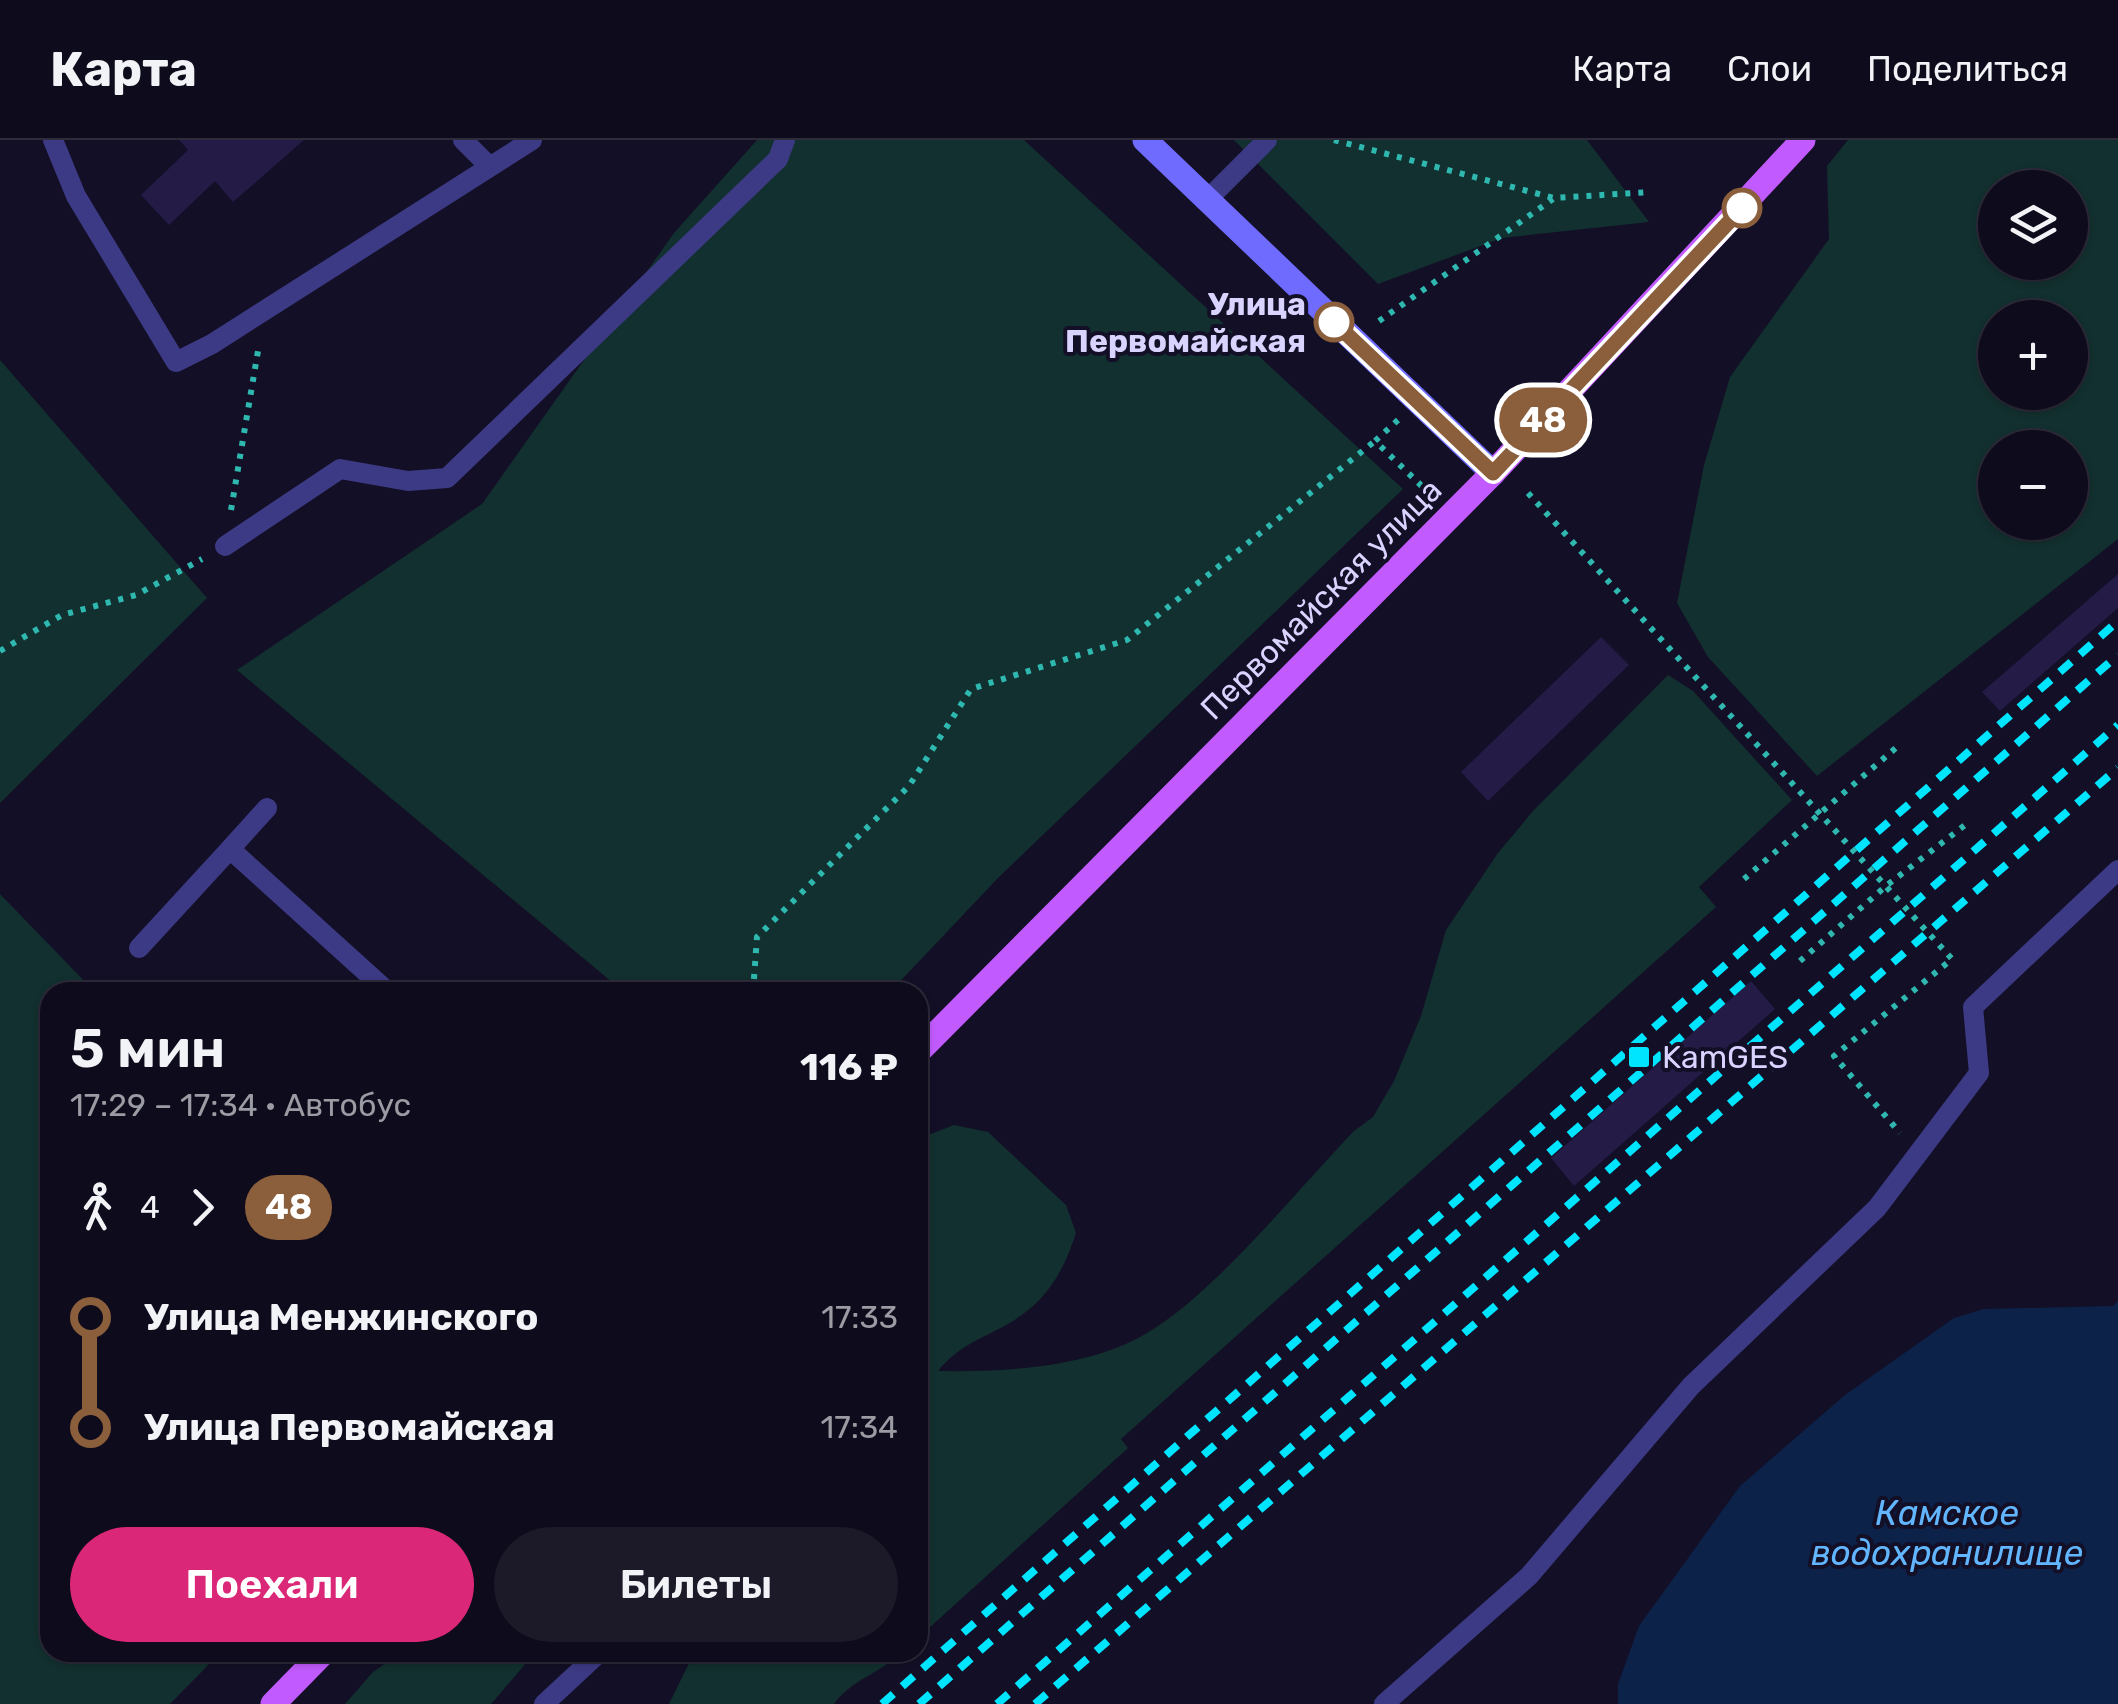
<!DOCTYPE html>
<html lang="ru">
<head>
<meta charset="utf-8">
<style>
  body { margin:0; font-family:Rubik,sans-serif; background:#1c1929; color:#f1f3f6; height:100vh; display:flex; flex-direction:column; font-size:38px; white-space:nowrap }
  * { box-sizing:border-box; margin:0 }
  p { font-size:32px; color:#9b9ba3 }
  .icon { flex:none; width:55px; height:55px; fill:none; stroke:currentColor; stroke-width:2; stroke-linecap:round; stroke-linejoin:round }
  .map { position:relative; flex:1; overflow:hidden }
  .drawer { position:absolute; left:40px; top:842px; width:888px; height:680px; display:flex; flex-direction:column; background:#0e0b1c; border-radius:30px; box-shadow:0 2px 8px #0004,0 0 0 2px #2e2b3b }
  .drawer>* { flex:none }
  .badge { padding:0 20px; border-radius:32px; font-size:35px; line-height:65px }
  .controls { position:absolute; left:1978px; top:30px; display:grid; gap:20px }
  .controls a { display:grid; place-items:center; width:110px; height:110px; border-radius:50%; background:#0e0b1c; box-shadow:0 2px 8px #0004,0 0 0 2px #2e2b3b; font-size:50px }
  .map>.badge { position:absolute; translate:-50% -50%; box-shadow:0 0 0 5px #fff }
  .legs { display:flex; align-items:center; gap:15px; height:110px; padding:0 30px; font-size:32px }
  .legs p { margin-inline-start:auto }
  .overview { display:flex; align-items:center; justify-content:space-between; height:170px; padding:0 30px }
  h1 { font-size:55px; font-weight:600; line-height:75px }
  .action { display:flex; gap:20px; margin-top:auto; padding:20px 30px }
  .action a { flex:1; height:115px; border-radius:60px; background:#db2777; color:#fff; font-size:40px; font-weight:600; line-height:115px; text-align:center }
  .action a+a { background:#1c1929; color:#f1f3f6 }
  ul { padding:0 30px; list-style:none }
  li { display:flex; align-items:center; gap:35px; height:110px; font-size:38px }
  li i { display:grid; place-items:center; width:15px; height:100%; margin:0 12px; background:currentColor }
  li i::after { content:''; width:25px; height:25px; margin:-12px; border:8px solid; border-radius:50%; background:#0e0b1c }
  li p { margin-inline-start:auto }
  li:first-child i { background:linear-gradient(#0000 50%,currentColor 0) }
  li:last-child i { background:linear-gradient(currentColor 50%,#0000 0) }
  header { display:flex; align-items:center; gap:60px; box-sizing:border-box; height:140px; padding:0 50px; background:#0e0b1c; border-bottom:2px solid #2e2b3b }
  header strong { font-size:48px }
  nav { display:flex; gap:55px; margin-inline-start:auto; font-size:35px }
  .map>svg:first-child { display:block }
</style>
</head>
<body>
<header>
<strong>Карта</strong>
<nav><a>Карта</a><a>Слои</a><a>Поделиться</a></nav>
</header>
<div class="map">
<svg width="2118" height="1564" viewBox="0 0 2118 1564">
  <rect width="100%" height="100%" fill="#130f26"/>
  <!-- green -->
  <path fill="#12302f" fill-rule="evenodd" d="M757,0H1024L1403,349L998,738L890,852H624L237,530L482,364L674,93Z
    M1234,0H1587L1649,82L1502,98L1378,144Z
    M1848,0H2118V399L1817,636L1708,517L1677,463L1704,325L1730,237L1829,99L1827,26ZM1995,48H2070V122H1995ZM1995,178H2070V252H1995ZM1995,308H2070V382H1995Z
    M0,220L207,458L0,663Z
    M1668,535L1693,551L1792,660L1699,747L1716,767L1121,1299L1128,1308L918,1498V999L954,985L988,992L1066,1065L1076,1093C1063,1133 1046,1162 1008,1184C981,1199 958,1206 938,1231C1004,1232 1089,1228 1147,1193C1214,1154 1298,1049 1354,991L1373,977L1394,941L1421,876L1446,790L1498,713L1533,671Z
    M0,754L95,852H50V1512L220,1513L170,1564H0Z
    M400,1513L528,1512V1521L491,1564H345L373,1532Z
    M694,1513V1512L902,1513C881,1532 850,1541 834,1564H669Z"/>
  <!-- water -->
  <path fill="#0c2248" d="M2118,1161V1564H1618V1544L1639,1486L1740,1346L1845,1255L1954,1178L1984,1169L2113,1166Z"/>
  <!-- building -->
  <path fill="#241b47" d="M179,0H304L233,62L215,41L169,85L141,55L188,10Z
    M2118,434V468L2000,571L1982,552Z
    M1601,497L1629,525L1488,661L1461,632Z
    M1751,841L1775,869L1574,1046L1551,1018Z"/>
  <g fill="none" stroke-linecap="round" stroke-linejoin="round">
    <!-- path -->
    <path stroke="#2fb8b0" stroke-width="6" stroke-dasharray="5 8" stroke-linecap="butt" d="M1334,0L1554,58L1650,52
      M1379,181L1553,59
      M1398,280L1375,301L1430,354
      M1528,353L1952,819L1834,916L1900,993
      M231,370L259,205
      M0,511L62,475L136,455L202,419
      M1744,739L1897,607
      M1800,821L1886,746L1965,685
      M753,852L757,797L909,646L971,549L1127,500L1375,301"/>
    <!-- lane -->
    <path stroke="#3d3a85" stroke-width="20" d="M53,0L76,56L176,222L212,204L532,0
      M463,0L490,27
      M1207,60L1267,0
      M225,406L340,329L408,341L447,338L778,19L785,0
      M230,709L267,668
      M139,808L230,709L388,852
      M544,1564L600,1512
      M1384,1564L1529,1436L1691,1246L1877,1068L1979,933L1973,867L2118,730"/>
    <!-- secondary -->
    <path stroke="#6f6bff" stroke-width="25" d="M1145,0L1493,333"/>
    <!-- primary -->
    <path stroke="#c25bff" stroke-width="25" d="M918,912L1493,333L1803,0
      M273,1564L324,1512"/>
    <!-- rail -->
    <path stroke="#00e5ff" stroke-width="8" stroke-dasharray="15 12" stroke-linecap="butt" d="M882,1564L2118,481
      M919,1564L2118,515
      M997,1564L2118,585
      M1035,1564L2118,628"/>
  </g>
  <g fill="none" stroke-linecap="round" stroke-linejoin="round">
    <defs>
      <path id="line-1" d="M1334,182L1493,333L1742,68"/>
    </defs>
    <!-- line-1 casing -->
    <use href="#line-1" stroke="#fff" stroke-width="22"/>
    <!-- line-1 -->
    <use href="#line-1" stroke="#8b5e3c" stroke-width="15"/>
  </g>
  <!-- markers -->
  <g fill="#fff" stroke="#8b5e3c" stroke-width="5">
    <circle cx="1742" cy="68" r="18"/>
    <circle cx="1334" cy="182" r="18"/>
  </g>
  <rect fill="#00e5ff" stroke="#130f26" stroke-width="4" x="1627" y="905" width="24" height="24" rx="5"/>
  <g text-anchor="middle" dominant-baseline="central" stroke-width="8" stroke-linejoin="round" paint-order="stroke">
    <!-- stop labels -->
    <g font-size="32" font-weight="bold" fill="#d9d4ff" stroke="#130f26" text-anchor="end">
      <text x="1306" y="164">Улица<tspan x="1306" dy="37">Первомайская</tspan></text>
    </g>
    <!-- street labels -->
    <g font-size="32" fill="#d9d4ff" stroke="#130f26">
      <text transform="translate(1321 459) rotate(-45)">Первомайская улица</text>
    </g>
    <!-- poi labels -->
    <g font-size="32" fill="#d9d4ff" stroke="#130f26" text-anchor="start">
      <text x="1662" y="917">KamGES</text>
    </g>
    <!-- water labels -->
    <g font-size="35" font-style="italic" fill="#62b6ff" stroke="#130f26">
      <text x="1947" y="1373">Камское<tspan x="1947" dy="40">водохранилище</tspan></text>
    </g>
  </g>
</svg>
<div class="controls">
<a><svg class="icon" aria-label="layers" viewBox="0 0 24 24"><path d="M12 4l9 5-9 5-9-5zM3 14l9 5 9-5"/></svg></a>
<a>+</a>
<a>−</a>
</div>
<b class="badge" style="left:1543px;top:280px;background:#8b5e3c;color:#fff">48</b>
<section class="drawer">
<div class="overview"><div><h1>5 мин</h1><p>17:29 – 17:34 · Автобус</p></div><b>116 ₽</b></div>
<div class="legs"><svg class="icon" aria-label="walk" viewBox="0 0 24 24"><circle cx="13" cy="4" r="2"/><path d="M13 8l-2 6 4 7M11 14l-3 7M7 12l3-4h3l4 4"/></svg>4<svg class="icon" aria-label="forward" viewBox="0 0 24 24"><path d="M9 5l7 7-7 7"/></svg><b class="badge" style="background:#8b5e3c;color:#fff">48</b></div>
<ul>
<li><i style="color:#8b5e3c"></i><b>Улица Менжинского</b><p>17:33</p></li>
<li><i style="color:#8b5e3c"></i><b>Улица Первомайская</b><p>17:34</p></li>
</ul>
<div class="action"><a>Поехали</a><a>Билеты</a></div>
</section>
</div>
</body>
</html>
